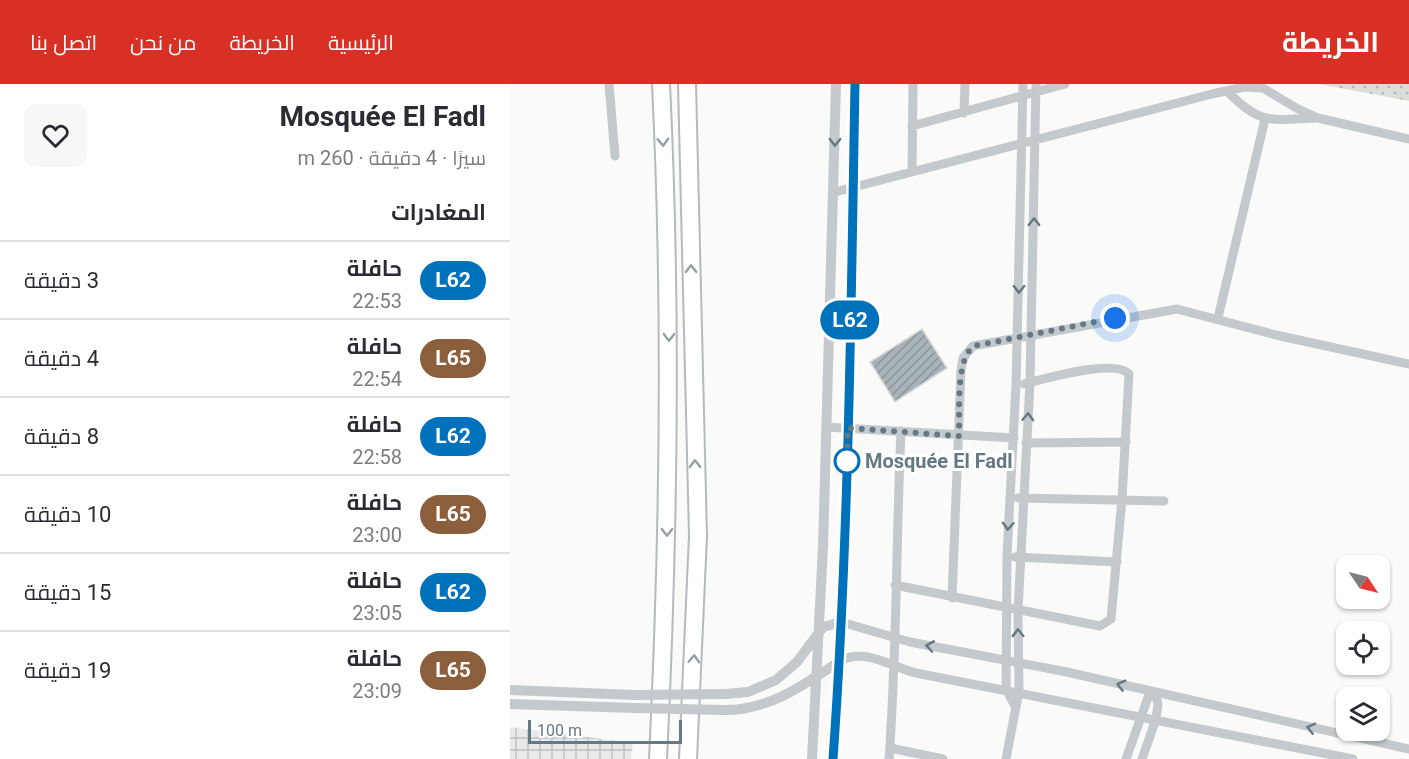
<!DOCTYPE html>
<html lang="ar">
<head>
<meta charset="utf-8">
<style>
  body { margin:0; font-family:Roboto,Cairo,sans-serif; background:#f7f7f7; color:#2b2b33; direction:rtl; height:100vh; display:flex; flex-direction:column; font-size:22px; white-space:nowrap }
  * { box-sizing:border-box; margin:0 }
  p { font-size:20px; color:#7c7c81 }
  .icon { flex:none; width:33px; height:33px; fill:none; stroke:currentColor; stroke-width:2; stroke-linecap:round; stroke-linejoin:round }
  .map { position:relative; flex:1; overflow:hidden; direction:ltr }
  .details { display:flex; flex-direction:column; background:#fff; width:510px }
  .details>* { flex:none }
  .badge { padding:0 12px; border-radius:20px; font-size:21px; line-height:39px }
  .needle { width:39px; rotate:125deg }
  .tools { position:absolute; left:826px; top:471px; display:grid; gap:12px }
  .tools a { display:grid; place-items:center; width:54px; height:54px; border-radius:12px; background:#fff; box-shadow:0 2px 4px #0004; font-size:30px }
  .scale { position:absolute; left:18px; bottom:15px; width:154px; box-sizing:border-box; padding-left:6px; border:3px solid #647984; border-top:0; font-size:16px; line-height:21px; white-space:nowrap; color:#647984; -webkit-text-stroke:4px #fff; paint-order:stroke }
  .you { position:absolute; width:30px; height:30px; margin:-15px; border:4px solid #fff; border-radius:50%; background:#1a73e8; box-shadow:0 0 0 9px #1a73e833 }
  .map>.badge { position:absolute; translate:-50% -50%; box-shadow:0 0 0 3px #fff }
  h2 { padding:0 24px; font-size:22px; line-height:54px }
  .round { display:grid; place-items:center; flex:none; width:63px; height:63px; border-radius:12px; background:#f7f7f7 }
  .head { display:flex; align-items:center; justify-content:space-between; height:102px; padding:0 24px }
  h1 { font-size:28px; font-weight:700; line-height:45px }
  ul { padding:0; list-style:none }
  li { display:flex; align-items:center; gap:18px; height:78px; padding:0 24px; border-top:2px solid #e1e1e2 }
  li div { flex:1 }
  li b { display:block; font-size:22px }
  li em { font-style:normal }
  li .badge { min-width:66px; font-weight:700; text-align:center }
  header { display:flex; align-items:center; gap:36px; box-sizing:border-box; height:84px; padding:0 30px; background:#d93025; color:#fff }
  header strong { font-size:28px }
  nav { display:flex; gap:33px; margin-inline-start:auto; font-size:21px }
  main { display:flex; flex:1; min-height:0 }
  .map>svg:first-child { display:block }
</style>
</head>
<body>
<header>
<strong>الخريطة</strong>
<nav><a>الرئيسية</a><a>الخريطة</a><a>من نحن</a><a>اتصل بنا</a></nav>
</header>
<main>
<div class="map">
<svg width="899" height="675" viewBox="0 0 899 675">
  <defs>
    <pattern id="industrial-grid" width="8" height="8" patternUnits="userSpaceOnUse" patternTransform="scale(1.5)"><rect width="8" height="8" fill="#e8eae9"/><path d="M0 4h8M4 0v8" fill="none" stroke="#c0c2c2"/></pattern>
    <pattern id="grass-dots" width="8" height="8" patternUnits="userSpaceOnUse" patternTransform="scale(1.5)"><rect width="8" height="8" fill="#dae0d7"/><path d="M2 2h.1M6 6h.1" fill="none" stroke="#b4bab4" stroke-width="1.8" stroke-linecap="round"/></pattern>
    <pattern id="building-hatch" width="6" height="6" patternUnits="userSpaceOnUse" patternTransform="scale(1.5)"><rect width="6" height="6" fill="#a7b3b8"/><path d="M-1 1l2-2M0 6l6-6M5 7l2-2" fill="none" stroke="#8c969b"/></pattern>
  </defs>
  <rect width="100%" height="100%" fill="#fafaf8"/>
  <!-- industrial -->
  <path fill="url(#industrial-grid)" d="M0,643L123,659L121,675H0Z"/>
  <!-- grass -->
  <path fill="url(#grass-dots)" d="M809,0H899V17Z"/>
  <!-- building -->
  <path fill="url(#building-hatch)" stroke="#dcdcda" stroke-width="1.5" d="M412,245L437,284L385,318L360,278Z"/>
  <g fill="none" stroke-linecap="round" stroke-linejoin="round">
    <defs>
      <path id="motorway" d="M177,0L188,452L178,675
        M148,675C159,450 162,225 151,0"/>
    </defs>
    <!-- motorway casing -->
    <use href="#motorway" stroke="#b4babd" stroke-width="20"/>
    <!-- minor -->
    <path stroke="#c3c9cc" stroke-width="9" d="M99,0L105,72
      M717,7C750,41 760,36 806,34
      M454,29L455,0
      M402,42L555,0
      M402,88L403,0
      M325,108L702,10L734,3L753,4L788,25L808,34L899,55
      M708,234L755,35
      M316,343L504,354
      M516,359L616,358
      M508,414L654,417
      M505,473L607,478
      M385,501L590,542L601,535L612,415L619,290C605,274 534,295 514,300
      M442,514L451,286L453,274L463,262L667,225L766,251L899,280
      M331,538L400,558L552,587L899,665
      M330,577C354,563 381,583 406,589L843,675
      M506,624L496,605L497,471L506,301L513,0
      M380,664L433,675
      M379,675C387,566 386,457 391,347
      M496,675L509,607L508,527L520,298L526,0
      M616,675L640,608L646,613L648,620L646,635L632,675"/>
    <!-- tertiary -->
    <path stroke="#c3c9cc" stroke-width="10" d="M0,606L125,611
      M215,610L238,608L266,596L287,578L313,543L331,538
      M0,620L125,624
      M213,626C258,627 294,601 330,577
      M302,675L313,463L326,0
      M323,675C339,450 341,225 345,0"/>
    <!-- motorway -->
    <use href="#motorway" stroke="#fff" stroke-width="16"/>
    <!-- tertiary-bridge -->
    <path stroke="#c3c9cc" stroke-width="10" d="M125,611L215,610
      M125,624L213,626"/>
  </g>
  <!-- one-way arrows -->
  <defs><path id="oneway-chevron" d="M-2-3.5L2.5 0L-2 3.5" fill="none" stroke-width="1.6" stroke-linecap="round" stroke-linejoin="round" transform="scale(1.5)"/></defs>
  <g stroke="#92a1a9">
    <use href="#oneway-chevron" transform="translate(153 58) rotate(88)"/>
    <use href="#oneway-chevron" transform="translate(181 185) rotate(-91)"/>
    <use href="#oneway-chevron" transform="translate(159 253) rotate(90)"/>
    <use href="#oneway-chevron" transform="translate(185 380) rotate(-91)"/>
    <use href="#oneway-chevron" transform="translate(157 448) rotate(91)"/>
    <use href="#oneway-chevron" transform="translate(184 575) rotate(-87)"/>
  </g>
  <g stroke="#647984">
    <use href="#oneway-chevron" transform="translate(325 58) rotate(91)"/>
    <use href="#oneway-chevron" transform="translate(524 138) rotate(-89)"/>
    <use href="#oneway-chevron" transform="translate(509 205) rotate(91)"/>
    <use href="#oneway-chevron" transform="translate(518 333) rotate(-87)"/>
    <use href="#oneway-chevron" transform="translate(498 442) rotate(93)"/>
    <use href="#oneway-chevron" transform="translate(508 549) rotate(-91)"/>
    <use href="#oneway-chevron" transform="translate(420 562) rotate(-170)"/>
    <use href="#oneway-chevron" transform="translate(611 601) rotate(-166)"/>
    <use href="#oneway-chevron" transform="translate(801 644) rotate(-167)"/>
  </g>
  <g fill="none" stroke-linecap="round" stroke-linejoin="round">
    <defs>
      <path id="line" d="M323,675C339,450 341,225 345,0"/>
    </defs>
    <!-- line casing -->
    <use href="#line" stroke="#fff" stroke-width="14"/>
    <!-- line -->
    <use href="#line" stroke="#0072bc" stroke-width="9"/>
    <!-- walk -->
    <path stroke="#647984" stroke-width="6" stroke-dasharray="0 10.8" d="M337,377V386L338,344L449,352C450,330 445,275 464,262L605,234"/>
  </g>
  <!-- markers -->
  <circle fill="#fff" stroke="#0072bc" stroke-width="3" cx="337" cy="377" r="12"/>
  <g text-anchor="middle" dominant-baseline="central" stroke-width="6" stroke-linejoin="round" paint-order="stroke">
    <!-- stop labels -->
    <g font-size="20" font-weight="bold" fill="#647984" stroke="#fff" text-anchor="start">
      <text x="355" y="377">Mosquée El Fadl</text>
    </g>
  </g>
</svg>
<div class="tools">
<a><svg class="needle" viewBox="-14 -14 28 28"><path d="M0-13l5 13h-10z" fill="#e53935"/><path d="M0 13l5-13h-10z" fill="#7c7c81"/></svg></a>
<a><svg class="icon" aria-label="locate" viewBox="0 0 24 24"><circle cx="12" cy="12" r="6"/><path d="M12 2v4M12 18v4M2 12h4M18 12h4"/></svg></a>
<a><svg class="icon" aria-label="layers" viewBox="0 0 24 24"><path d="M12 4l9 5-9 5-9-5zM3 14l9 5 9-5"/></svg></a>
</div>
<div class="scale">100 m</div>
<div class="you" style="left:605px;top:234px"></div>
<b class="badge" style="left:340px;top:236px;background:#0072bc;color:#fff">L62</b>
</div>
<section class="details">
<div class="head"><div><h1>Mosquée El Fadl</h1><p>سيرًا · 4 دقيقة · 260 m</p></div><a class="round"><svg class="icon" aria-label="heart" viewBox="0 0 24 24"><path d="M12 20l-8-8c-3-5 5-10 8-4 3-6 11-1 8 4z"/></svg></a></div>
<h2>المغادرات</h2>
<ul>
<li><span class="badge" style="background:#0072bc;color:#fff">L62</span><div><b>حافلة</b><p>22:53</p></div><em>3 دقيقة</em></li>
<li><span class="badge" style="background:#8b5e3c;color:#fff">L65</span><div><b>حافلة</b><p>22:54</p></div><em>4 دقيقة</em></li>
<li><span class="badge" style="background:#0072bc;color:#fff">L62</span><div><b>حافلة</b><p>22:58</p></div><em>8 دقيقة</em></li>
<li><span class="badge" style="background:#8b5e3c;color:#fff">L65</span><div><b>حافلة</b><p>23:00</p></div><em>10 دقيقة</em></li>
<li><span class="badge" style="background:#0072bc;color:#fff">L62</span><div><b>حافلة</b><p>23:05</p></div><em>15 دقيقة</em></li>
<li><span class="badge" style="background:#8b5e3c;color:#fff">L65</span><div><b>حافلة</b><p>23:09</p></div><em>19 دقيقة</em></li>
</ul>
</section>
</main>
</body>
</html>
